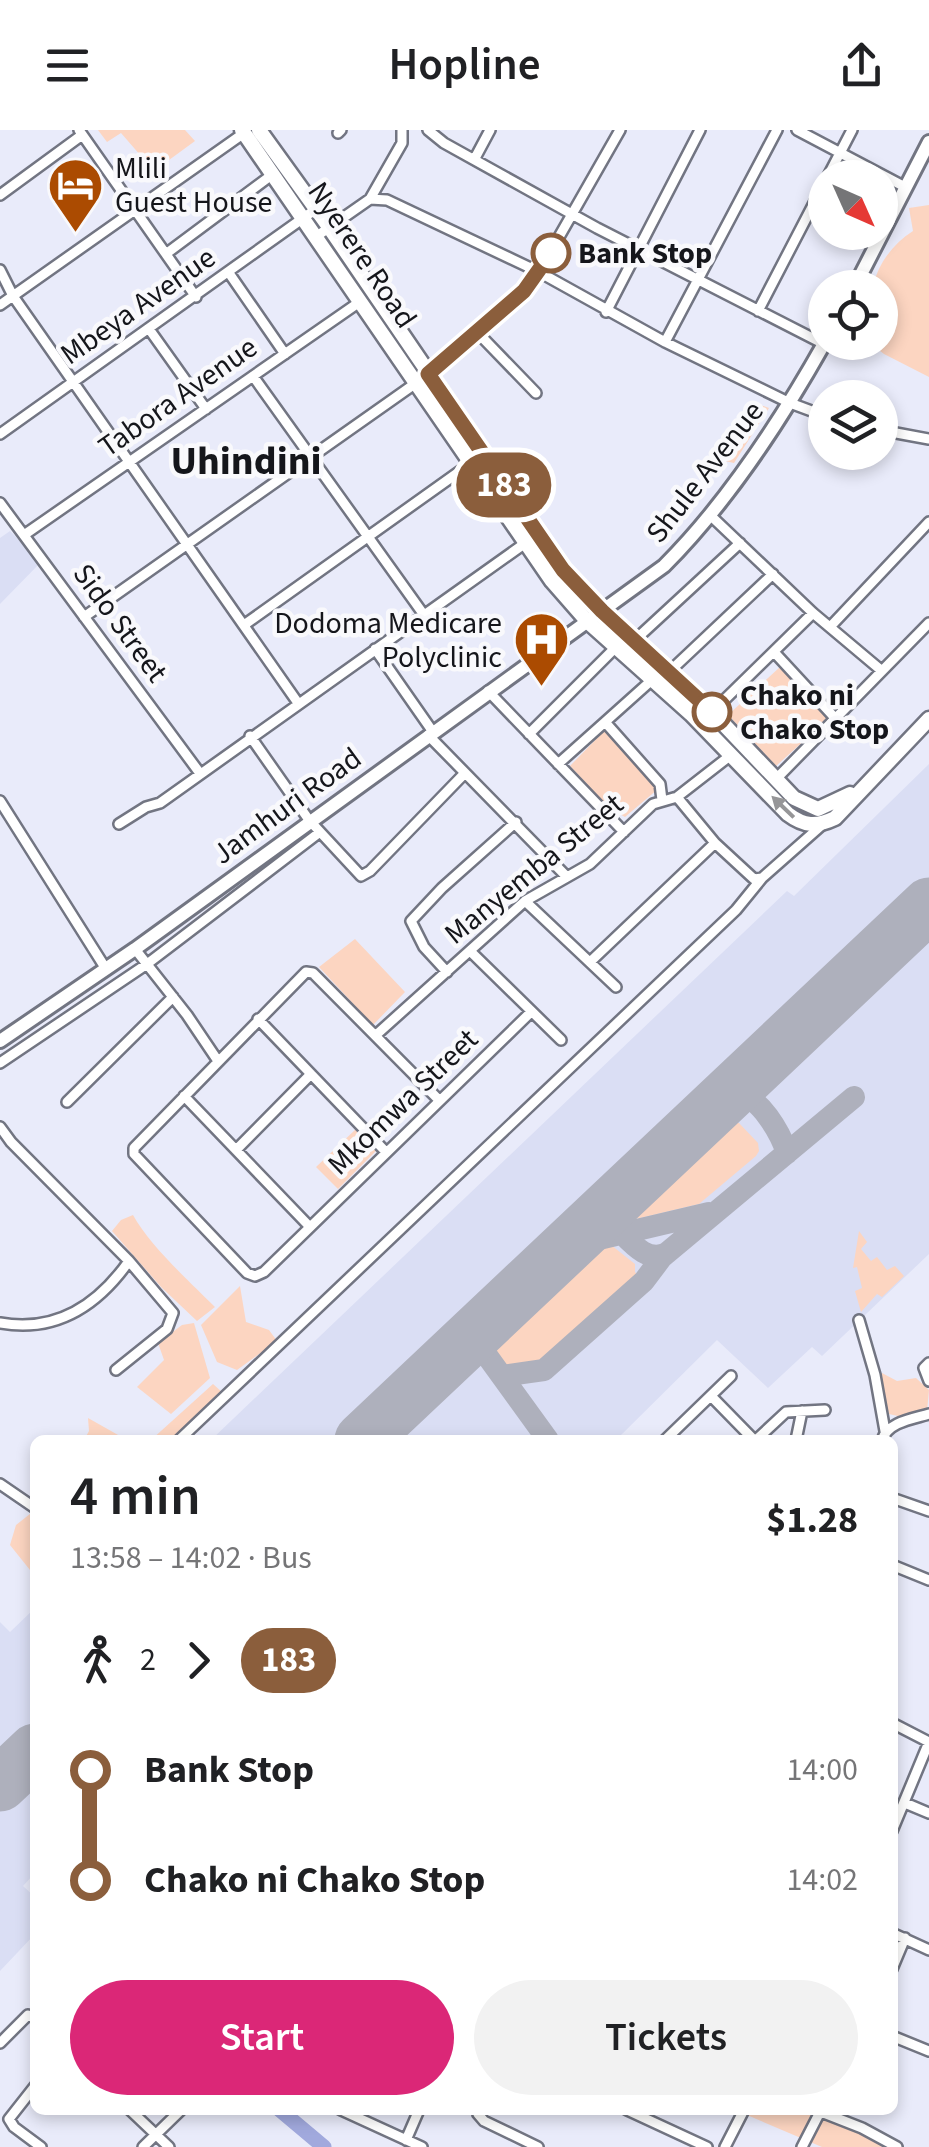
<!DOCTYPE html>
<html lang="en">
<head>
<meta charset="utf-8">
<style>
  body { margin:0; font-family:"Source Sans 3",sans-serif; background:#f2f2f2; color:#202124; height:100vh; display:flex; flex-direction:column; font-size:38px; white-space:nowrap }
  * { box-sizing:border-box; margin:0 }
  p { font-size:32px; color:#757577 }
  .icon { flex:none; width:55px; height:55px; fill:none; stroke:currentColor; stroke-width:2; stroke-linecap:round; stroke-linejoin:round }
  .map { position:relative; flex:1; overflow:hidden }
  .details { position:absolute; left:30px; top:1305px; width:868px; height:680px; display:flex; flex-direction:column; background:#fff; border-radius:15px; box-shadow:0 5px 15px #0003 }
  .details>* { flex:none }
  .badge { padding:0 20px; border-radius:32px; font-size:35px; line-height:65px }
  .needle { width:65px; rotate:135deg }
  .fabs { position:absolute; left:808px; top:30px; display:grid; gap:20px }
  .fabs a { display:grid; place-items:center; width:90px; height:90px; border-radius:50%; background:#fff; box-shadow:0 5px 15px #0003; font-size:50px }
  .map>.badge { position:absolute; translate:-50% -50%; box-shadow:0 0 0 5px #fff }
  .legs { display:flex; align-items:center; gap:15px; height:110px; padding:0 40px; font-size:32px }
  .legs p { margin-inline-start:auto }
  .head { display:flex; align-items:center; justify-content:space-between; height:170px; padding:0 40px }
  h1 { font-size:55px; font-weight:600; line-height:75px }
  .cta { display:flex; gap:20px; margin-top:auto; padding:20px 40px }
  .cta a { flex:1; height:115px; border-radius:60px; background:#db2777; color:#fff; font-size:40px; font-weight:600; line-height:115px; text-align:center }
  .cta a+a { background:#f2f2f2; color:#202124 }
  ul { padding:0 40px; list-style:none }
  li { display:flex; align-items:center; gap:35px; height:110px; font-size:38px }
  li i { display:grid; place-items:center; width:15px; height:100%; margin:0 12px; background:currentColor }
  li i::after { content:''; width:25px; height:25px; margin:-12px; border:8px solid; border-radius:50%; background:#fff }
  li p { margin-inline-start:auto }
  li:first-child i { background:linear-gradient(#0000 50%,currentColor 0) }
  li:last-child i { background:linear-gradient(currentColor 50%,#0000 0) }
  header { display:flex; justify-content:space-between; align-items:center; height:130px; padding:0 40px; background:#fff; font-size:45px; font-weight:600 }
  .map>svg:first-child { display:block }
</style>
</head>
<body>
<header><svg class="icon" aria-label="menu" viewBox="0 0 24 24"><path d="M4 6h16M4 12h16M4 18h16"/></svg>Hopline<svg class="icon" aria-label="share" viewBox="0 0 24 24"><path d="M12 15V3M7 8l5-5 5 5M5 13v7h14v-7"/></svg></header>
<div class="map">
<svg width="929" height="2017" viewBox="0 0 929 2017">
  <rect width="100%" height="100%" fill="#e9ebfa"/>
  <!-- built -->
  <path fill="#dadef4" d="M10,401L41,432L0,474V408Z
    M929,634V1124L822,1226L812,1217L768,1258L717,1210L616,1310H211L787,761L794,766Z
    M35,1478V1743L23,1756L35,1767V1804L0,1841V1492L10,1502Z"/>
  <!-- green -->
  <path fill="#fcd5c1" d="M98,0H185L195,11L154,41L121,3L107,12Z
    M929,75V247L884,224L870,213L880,212V158L873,157C878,133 893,114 913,101L909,78Z
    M750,271L769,278L734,333L725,331Z
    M780,537L828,589L776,636L728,585Z
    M606,599L658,659L625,687L609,678L570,636Z
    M355,809L405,862L373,895L319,837Z
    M728,992L739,993L758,1013L759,1021L756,1026L699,1074L636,1089L633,1081Z
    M356,999L377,1020L338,1059L316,1037Z
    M133,1085C150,1116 189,1151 215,1177L197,1191L161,1157L112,1101L121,1090Z
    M859,1101L867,1112L861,1119L871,1131L877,1127L887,1140L895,1136L904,1146L882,1167L877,1164L861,1182L855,1161L862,1158L857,1137L853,1138Z
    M611,1115L635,1134V1142L639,1147L536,1236L504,1239L494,1225L495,1212L586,1126Z
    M240,1156L246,1192L269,1200L277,1211L237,1240L217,1232L201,1195Z
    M194,1193L210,1248L171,1284L137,1257L164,1230L158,1213L182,1195Z
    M882,1243L897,1251L916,1248L929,1260L927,1281L898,1286L889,1284L879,1250Z
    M213,1254L223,1263L172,1310H151Z
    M88,1288L127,1310H84L89,1301Z
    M35,1380V1436L30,1440L10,1415L16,1395Z
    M749,1980H807L884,2014L882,2017H822L747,1985Z"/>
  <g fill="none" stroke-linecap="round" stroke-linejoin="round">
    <!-- river -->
    <path stroke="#a1a9dd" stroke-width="15" d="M280,1980L324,2017"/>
    <!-- taxiway -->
    <path stroke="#aeb0bc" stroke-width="22" d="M727,966L737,963C760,967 780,1002 787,1023
      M594,1092H610C627,1106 644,1135 667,1123
      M563,1121L582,1113L709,1083
      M472,1205L548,1310
      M502,1246L544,1240L644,1151L662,1127L854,967"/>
    <!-- runway -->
    <path stroke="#aeb0bc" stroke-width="55" d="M362,1310L929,775
      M0,1654L35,1621"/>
    <defs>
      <path id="minor" d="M79,0L196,167
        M428,0L444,13L597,98L824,214
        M797,0L905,57
        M338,3L341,0
        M475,28L490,0
        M827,48L852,0
        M0,65L82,5
        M370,69L387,70L539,142L665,212L790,273L825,286
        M317,106L370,69L402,13V0
        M167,123L273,44
        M0,140L13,166L298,573
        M229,143L285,224
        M0,175L244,3
        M758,181L825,52
        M606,182L700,0
        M149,199L206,279
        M478,203L536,263
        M665,212L777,0
        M253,246L424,485
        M880,300L929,309
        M0,304L316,79
        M0,373L199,642
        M710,385L813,483L882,541
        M24,405L361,171
        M84,487L416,253L485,198L539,142L620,0
        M244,495L470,334
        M830,497L929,392
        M635,510L740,413
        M375,519L433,602
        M774,522L835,588
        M669,542L773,444
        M653,549L605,592L660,654L662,670
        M488,561L624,702
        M712,582L813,483
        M529,604L616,517
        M428,605L567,747
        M250,606L309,690L361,746L370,741L465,643
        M558,634L605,592
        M777,648L929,493
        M677,667L715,713L754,749L762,748L822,695
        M0,671L106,839
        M119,694L146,677L160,673L524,414
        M525,771L616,857
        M135,819L187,885L218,931
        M470,821L561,910
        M590,832L715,713
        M447,842L424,817L411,791L442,758L516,692
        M258,889L386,1022
        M376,905L525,771L590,734L653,674L677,667L731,625
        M0,933L147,834L320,702
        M184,966L310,1097
        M439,970L313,843L306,842L134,1018V1024L247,1143L255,1146L264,1142L531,882
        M67,972L173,867
        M0,997L11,1012L129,1131L173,1183L167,1199L116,1240
        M236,1020L311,944
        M859,1190L875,1245L885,1301
        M0,1193C56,1203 98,1175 129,1131
        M929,1233L924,1238L929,1251
        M711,1266L754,1310
        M179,1310L736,780L762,748
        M665,1310L731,1246
        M756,1310L786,1282L825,1280
        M796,1310L802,1281
        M882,1310C888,1292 912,1289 929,1284
        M0,1354L35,1378
        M892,1368L929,1381
        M892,1435L929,1450
        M892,1593L929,1612
        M905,1673L929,1683
        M892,1701L929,1612
        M892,1803L929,1820
        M892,1839L905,1808
        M892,1906L929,1921
        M0,1913L28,1885L35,1887
        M35,1956L9,1989L14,1997L41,2017
        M130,1980L169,2017
        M341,1980L422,2017
        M480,1980L478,1984L484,1991L538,2017
        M627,1980L707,2017
        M816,1980L862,1998L897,2017
        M406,2010L419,1980
        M143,2017L181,1980
        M725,2017L744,1980
        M802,2017L820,1982"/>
      <path id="secondary" d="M854,158L929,12
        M0,911L135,819L664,436C728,372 780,292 825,212"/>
      <path id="trunk" d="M242,0L552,451L587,491L691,584L788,684C804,696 816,697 835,688L929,589
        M259,0L329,97L563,440L602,481L712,582L794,668L818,679L850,664"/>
    </defs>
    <!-- minor casing -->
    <use href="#minor" stroke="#727582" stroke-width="14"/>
    <!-- secondary casing -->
    <use href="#secondary" stroke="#727582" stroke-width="18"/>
    <!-- trunk casing -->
    <use href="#trunk" stroke="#727582" stroke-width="19"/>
    <!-- minor -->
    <use href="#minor" stroke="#fff" stroke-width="9"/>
    <!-- secondary -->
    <use href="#secondary" stroke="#fff" stroke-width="12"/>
    <!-- trunk -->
    <use href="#trunk" stroke="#fff" stroke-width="14"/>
  </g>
  <!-- one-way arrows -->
  <defs><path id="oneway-solid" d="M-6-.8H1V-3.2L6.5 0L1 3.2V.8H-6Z" transform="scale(2.5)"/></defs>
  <use fill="#969698" href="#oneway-solid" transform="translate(783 677) rotate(-136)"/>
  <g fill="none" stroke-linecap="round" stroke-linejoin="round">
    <defs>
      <path id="line-1" d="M551,123L524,161L428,244L563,440L602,481L712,582"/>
    </defs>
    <!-- line-1 casing -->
    <use href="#line-1" stroke="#fff" stroke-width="22"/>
    <!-- line-1 -->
    <use href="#line-1" stroke="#8b5e3c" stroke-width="15"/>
  </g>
  <!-- icons -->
  <defs>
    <symbol id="hotel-pin" viewBox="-11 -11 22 30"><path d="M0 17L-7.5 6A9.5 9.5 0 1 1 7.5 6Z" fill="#ab4b01" stroke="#f9f9fc"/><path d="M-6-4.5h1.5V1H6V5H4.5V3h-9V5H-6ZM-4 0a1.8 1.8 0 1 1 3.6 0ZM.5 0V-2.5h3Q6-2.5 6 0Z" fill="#fff"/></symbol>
    <symbol id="hospital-pin" viewBox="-11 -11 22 30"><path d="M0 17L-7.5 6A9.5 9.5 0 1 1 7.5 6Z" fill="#ab4b01" stroke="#f9f9fc"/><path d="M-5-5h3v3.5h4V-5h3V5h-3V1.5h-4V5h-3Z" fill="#fff"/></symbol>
  </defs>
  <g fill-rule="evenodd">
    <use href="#hotel-pin" x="44" y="24" width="63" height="86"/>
    <use href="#hospital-pin" x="510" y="478" width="63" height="86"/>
  </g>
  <!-- markers -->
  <g fill="#fff" stroke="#8b5e3c" stroke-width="5">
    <circle cx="551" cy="123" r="18"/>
    <circle cx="712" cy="582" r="18"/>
  </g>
  <g text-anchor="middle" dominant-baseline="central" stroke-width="9" stroke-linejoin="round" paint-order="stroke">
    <!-- poi labels -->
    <g font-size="30" fill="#15161b" stroke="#f9f9fc" text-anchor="start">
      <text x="115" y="38">Mlili<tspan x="115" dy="34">Guest House</tspan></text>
      <text x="502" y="493" text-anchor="end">Dodoma Medicare<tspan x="502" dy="34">Polyclinic</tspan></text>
    </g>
    <!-- stop labels -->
    <g font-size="30" font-weight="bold" fill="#15161b" stroke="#f9f9fc" text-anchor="start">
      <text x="578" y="123">Bank Stop</text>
      <text x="740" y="565">Chako ni<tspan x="740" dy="34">Chako Stop</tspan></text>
    </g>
    <!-- street labels -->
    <g font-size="30" fill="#15161b" stroke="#f9f9fc">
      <text transform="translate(362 125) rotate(56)">Nyerere Road</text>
      <text transform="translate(138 176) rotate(-35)">Mbeya Avenue</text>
      <text transform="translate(178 267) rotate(-35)">Tabora Avenue</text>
      <text transform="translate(705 342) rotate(-52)">Shule Avenue</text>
      <text transform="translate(120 493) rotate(54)">Sido Street</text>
      <text transform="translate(287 676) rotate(-36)">Jamhuri Road</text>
      <text transform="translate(534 739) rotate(-39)">Manyemba Street</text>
      <text transform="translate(403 972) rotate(-44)">Mkomwa Street</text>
    </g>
    <!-- district labels -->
    <g font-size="40" font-weight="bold" fill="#15161b" stroke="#f9f9fc">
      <text x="246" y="331">Uhindini</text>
    </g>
  </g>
</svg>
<div class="fabs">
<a><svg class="needle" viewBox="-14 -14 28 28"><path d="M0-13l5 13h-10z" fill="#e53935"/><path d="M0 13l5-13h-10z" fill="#757577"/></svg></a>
<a><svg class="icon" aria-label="locate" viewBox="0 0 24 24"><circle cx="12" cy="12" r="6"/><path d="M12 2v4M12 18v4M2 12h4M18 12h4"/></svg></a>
<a><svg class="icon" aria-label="layers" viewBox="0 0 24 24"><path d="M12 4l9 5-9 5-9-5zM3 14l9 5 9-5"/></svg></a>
</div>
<b class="badge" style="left:504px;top:355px;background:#8b5e3c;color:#fff">183</b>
<section class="details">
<div class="head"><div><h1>4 min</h1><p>13:58 – 14:02 · Bus</p></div><b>$1.28</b></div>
<div class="legs"><svg class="icon" aria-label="walk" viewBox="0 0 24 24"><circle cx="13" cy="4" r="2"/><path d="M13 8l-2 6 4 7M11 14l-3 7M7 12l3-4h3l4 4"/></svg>2<svg class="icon" aria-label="forward" viewBox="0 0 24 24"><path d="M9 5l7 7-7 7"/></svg><b class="badge" style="background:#8b5e3c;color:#fff">183</b></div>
<ul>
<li><i style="color:#8b5e3c"></i><b>Bank Stop</b><p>14:00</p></li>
<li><i style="color:#8b5e3c"></i><b>Chako ni Chako Stop</b><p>14:02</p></li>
</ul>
<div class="cta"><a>Start</a><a>Tickets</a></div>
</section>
</div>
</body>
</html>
